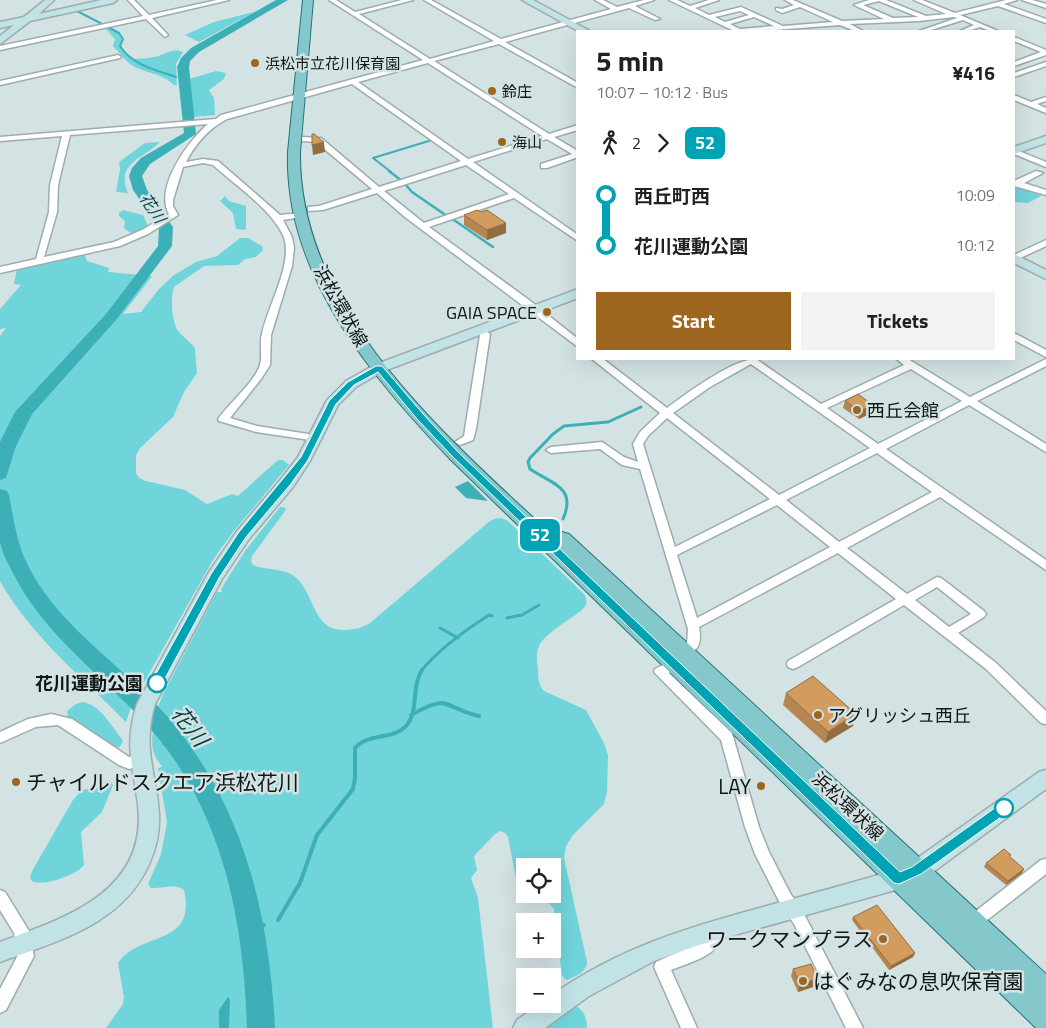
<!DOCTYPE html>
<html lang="en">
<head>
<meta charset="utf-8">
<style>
  body { margin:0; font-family:"Titillium Web","Noto Sans JP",sans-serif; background:#f2f2f2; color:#202124; height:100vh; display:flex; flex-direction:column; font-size:19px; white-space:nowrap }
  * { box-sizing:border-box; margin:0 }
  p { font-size:16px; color:#757577 }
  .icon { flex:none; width:28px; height:28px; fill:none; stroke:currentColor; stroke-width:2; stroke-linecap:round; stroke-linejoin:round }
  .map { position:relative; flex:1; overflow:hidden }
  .sheet { position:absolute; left:576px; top:30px; width:439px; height:330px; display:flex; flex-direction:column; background:#fff; border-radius:0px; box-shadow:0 5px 20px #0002 }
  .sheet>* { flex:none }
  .badge { padding:0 10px; border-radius:8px; font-size:18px; line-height:32px }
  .fabs { position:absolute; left:516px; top:858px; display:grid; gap:10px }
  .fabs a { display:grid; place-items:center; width:45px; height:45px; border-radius:0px; background:#fff; box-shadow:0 5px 20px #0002; font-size:25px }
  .map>.badge { position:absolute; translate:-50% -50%; box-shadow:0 0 0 2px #fff }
  .legs { display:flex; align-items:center; gap:8px; height:55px; padding:0 20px; font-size:16px }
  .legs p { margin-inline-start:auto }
  .head { display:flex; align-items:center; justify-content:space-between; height:85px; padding:0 20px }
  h1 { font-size:28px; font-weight:700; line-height:38px }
  .button { display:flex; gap:10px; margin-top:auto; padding:10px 20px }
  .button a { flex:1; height:58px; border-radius:0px; background:#9c661f; color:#fff; font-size:20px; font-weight:700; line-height:58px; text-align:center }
  .button a+a { background:#f2f2f2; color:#202124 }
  ul { padding:0 20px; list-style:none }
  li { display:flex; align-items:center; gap:18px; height:50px; font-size:19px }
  li i { display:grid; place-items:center; width:8px; height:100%; margin:0 6px; background:currentColor }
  li i::after { content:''; width:12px; height:12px; margin:-6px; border:4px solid; border-radius:50%; background:#fff }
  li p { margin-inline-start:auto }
  li:first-child i { background:linear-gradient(#0000 50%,currentColor 0) }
  li:last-child i { background:linear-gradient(currentColor 50%,#0000 0) }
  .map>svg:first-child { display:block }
</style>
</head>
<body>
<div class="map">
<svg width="1046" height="1028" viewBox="0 0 1046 1028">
  <rect width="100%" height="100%" fill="#d3e3e4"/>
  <!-- green -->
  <path fill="#70d4db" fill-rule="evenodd" d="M254,12L199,42L185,35L214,22Z
    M104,27H106L118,33L122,39L119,46L133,59C140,59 148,58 154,57C164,55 173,47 183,52L176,64L177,85H174C160,72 147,74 133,66C126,62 119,52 113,46L115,39Z
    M216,71L226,73L224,79L209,90L214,98L215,115L193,117L189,79Z
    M160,142C143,159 115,163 128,193L116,192L120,169L119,162L145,143Z
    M1014,185L1037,192L1041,196L1028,203L1014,202Z
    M225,196L229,201L246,206V228L245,230L236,229L233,213L220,201Z
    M123,210L143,215L149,228L132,234L124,228L125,221L119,216V213Z
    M240,238H248L262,246L263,250L256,257L245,259L238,265L204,266L174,287C170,297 172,322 178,331C183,337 190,342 195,348L197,373L184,392L173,417L140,448L136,455V473L139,478L146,481L185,490L207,504L232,494L238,496L278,460H283L289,465L233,532L213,560L137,695L156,713L163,694L217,592H222L221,589L245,551L280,507L286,508L285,511L252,556L251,561L253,565C265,570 283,568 294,576C315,592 312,631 344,630C354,630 362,628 370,623L490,521C498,517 502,517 509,522L584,594C588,601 587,605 582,610C571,619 545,633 539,646C536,653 537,662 538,669C538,678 538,684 544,691L586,710L604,743L608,755L607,791L604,804L573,835L566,846L564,858L587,962C587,972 575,977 566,980L562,976L554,909L547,901L528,899L519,895L508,837L505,833L500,831L495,834L474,856L477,870L471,878L478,898L493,1028H106L123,1004L124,997L118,963C139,931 197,947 184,890C175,883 162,889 151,888L148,884L161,854L167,822L158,769L162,766C149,752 152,740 154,722L133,702L126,722C84,679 29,634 0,581V336L6,328L0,329V309L21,285L14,284L17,269L84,254L87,261L109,268L108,272L152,276L123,314L141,312L159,289L174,275L196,262L217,256ZM525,866H552V894H525Z
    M83,702C100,705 111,725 121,738L123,741L120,747L114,748L68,718L67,711L76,704Z
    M109,780L113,785L102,812L81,832L84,865C76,875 44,887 32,881L30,877L32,871L73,800L81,791Z
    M575,1006C584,1009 587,1019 587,1028H543Z"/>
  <!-- water -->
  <path fill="#3dafb7" d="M468,481L488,501L466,498L455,487Z
    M181,733L188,754L182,758L162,744Z
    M228,997L230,999L229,1028H219V1010Z"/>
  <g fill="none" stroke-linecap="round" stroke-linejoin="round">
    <!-- stream-far3 -->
    <path stroke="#3dafb7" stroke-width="2" d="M77,11L104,25
      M106,26L119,33L123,39L120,46C132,65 156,70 176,77
      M182,79L185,80
      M391,172L373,158L432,140"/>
    <!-- stream-far2 -->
    <path stroke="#3dafb7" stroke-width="2.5" d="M389,171L402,181
      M405,184L412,192L447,216
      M451,218L493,247"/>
    <!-- stream-far1 -->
    <path stroke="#3dafb7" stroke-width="3" d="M563,519C577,487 552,484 530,469L528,462L530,458L553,434L564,426L608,422L641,407
      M507,618L522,615L539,605
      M440,628L458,638
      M421,671C439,649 464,631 489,615L492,616"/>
    <!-- stream -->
    <path stroke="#3dafb7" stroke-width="4" d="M411,715C452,692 442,708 479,716
      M278,920L300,883L317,835L353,789L355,778V748C369,732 393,741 407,725C419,710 411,687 422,670
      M253,928L264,925"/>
    <!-- river -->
    <path fill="#3dafb7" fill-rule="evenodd" d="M276,0H288L199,52L190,61L189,67L196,134L150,164L142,176L147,190L173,227L172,246L116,320L32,414L16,446L6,478L0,480V442L15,412L106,314L158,246L159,227L133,190L129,176L132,168L141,158L184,133L177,67L181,58L191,48Z
      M0,489L7,491L9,495C13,516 16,537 24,557C53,624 121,663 167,716C244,806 269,913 275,1028H247C244,935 229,844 178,765C132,693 51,650 13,573C8,563 2,553 0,542C0,525 0,506 0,489Z"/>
    <defs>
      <path id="street" d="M128,0H134L149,15L217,0H229L152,18L168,35L165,37L146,19L0,50V46L143,16Z
        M329,0H336L355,12L402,0H413L359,14L430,59L494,41L424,0H431L501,39L611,9L595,0H603L617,7L644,0H654L635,6L660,19L655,20L629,8L505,42L578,83V88L499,44L434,61L549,134L578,125V130L554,137L578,151V157L547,168H541V164L572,154L547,139L473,162L578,235V241L514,198L429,227L529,300L578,339V347L405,217L377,193L323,210L308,211V207L319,206L372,189L316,142L302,141V137L321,138L379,187L461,161L352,84L227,119C208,129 196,143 186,162L203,159L218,161L280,215L301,213L305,215L301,217L283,220L292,237L294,248L292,266L271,335L270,365L261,379L230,418L257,426L321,436L322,438L317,441L256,432L219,421L218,419C228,405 256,380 260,365C263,355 259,344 262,334C267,307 295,261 283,235C270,208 235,185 213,165L203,163L183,167L173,200V206L178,215L148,234L120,246L0,273V267L36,259L49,212L50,185L62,136L0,141V137L216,119L221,115L423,60ZM428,63L542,136L468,159L358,82ZM208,124C188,141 154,188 169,214L142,230L114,242L44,257L57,212L58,185L70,135ZM466,165L509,194L424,223L384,191Z
        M669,0H677L690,6L709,0H719L695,8L709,15L741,7L783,26L833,22L800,7L782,13L776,10V8L782,9L794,5L785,0H793L842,21L884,19L854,5L869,0H886L926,16L946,14L914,0H922L955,13L1006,0H1017L1004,4L1046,19V23L998,6L960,15L998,31H990L980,27L968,31H960L974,25L963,20L928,31H919L957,18L954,17L919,21L850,24L863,31H855L840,25L762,31H734ZM879,1L918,17L893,18L863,5ZM740,11L749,15L725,22L715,17ZM754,17L774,26L740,29L730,24Z
        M1022,0H1032L1046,4V8Z
        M1014,37L1046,50V55L1014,66V62L1041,52L1014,41Z
        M118,55L121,57L120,58L0,85V81Z
        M1046,62V66L1014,77V73Z
        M1014,95L1031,102L1046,97V101L1037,104L1046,108V113L1014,100Z
        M1014,149L1046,162V167L1014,154Z
        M1036,171L1043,173L1024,183L1046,190V195L1014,186V181Z
        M1046,240V246L1014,261V255Z
        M481,327L490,334L476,429L473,440L460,445L455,442L464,436L480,335L476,330Z
        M1014,333L1046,350V357L1014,340Z
        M592,359H603L667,408C687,393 733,359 756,359L821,404L904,365L897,359H908L970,397L1046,359V366L977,401L1046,444V452L969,405L886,449L1046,560V570L940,497L847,548L907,594L937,577L941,578L984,611L986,614L984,617L958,633L996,663L1046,711V724L1041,723L986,669L904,605L798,667L793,669L788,667L787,664L788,661L896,599L838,553L699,627C702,644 699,651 682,657L678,655L676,652L678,649L687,644L688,629L640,469L622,465L600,449L551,453L546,450L551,447L602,442L624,457L638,462L633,444L640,432L660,413ZM751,364L870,448L779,495L673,413L710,387ZM911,369L962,401L878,444L827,408ZM667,418L770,499L675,547L643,444L648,436ZM877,453L932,492L839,542L786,500ZM777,505L830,547L697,618L677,555ZM937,587L971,614L949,627L915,600Z
        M674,659L679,661L680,664L679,667L669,673L732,733L759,827L769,852L790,893L804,914L863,1028H846L794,924L780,903L755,854L745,827L721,740L654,672L655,669Z
        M51,714L72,719L129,757L139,755L144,757L146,761L144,765L129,769L119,765L58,725L36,727L0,743V732L28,719Z
        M1046,859V874L977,928L972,930L967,928L964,923L967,918L1041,860Z
        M0,890L5,892L29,931L34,956L6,1010L0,1013V989L18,955L14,933L0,910Z
        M711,925L716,927L722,939C714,957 688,963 671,970L697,1028H681L654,967L656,962L699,943L705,937L703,932L706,927Z"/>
      <path id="secondary" d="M45,0H54L39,14L101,0H117L113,3L30,21L0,44V36L14,25L0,28V22L24,17Z
        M522,0H533L590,31H578Z
        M1046,136V143L1014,154V147Z
        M1014,254L1046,270V279L1014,263Z
        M578,289V298L384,371L356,387L338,405L310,461L293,487L249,539L222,579L155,704C142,750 156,770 159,813C160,831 157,846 150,862C124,924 58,941 0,962V942C65,918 148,892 138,805C133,766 124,744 137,704L209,572L237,531L281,479L298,457L327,400L346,381L374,365Z
        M1046,770V789L925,878L899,889L699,945L654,961L589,996L545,1028H513L517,1020L540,1004H552V995C619,948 686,928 763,907C807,895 851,883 896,870L909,864L1039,772Z"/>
      <path id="primary" d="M303,0H313L300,152C298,312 447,437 554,537L555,534L562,532L569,534L1046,974V1028H1036L450,459C371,376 284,274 288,152Z"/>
    </defs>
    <!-- street casing -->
    <use href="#street" stroke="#9dacad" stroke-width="3"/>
    <!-- secondary casing -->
    <use href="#secondary" stroke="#9dacad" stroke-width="3"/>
    <!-- primary casing -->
    <use href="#primary" stroke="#277276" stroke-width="2"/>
    <!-- street -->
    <use href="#street" fill="#fff" fill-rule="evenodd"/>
    <!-- secondary -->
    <use href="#secondary" fill="#c2e3e6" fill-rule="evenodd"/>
    <!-- primary -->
    <use href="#primary" fill="#85c8cc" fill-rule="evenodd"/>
  </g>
  <!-- wall -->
  <path fill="#b58652" d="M464,215L506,233L487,240L464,225Z
    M845,401L871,413L859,419L843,408Z
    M786,693L853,726L825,743L783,705Z
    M1010,857L1024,869L1022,873L1006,885L984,867L986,863Z
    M853,917L915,953L913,957L889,970L852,920Z
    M793,969L816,986L798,992L791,976Z"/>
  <!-- shaded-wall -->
  <path fill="#936d42" d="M324,142L325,152L313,155L312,145Z
    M506,223V233L487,240V230Z
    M873,405L871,413L859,419L860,411Z
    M856,714L853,726L825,743L828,732Z
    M1024,869L1022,873L1006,885L1008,881Z
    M915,953L913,957L889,970L891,966Z
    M818,979L816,986L798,992L800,984Z"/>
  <!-- building -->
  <path fill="#d29c5f" stroke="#936d42" d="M312,134H314L324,142L312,145Z
    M477,210L481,212L487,210L506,223L487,230L464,215Z
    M858,394L873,405L860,411L845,401Z
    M813,676L856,714L828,732L786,693Z
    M1004,849L1011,855L1009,856L1024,869L1008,881L986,863Z
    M877,905L915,953L891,966L853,917Z
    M811,964L818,979L800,984L793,969Z"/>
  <!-- line-1 -->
  <path fill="#00a3b4" stroke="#fff" d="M376,366H382L424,415L459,453L900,872L912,867L999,805L1004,803L1008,805L1010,808L1008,812L921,874L899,884L894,883L453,457L417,419L378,372L354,385L336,404L308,460L290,485L246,537L219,578L161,686H153L151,683L211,574L239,532L301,457L329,401L348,382Z"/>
  <!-- markers -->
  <g fill="#9c661f" stroke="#d3e3e4" stroke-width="2">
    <circle cx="255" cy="63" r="5"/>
    <circle cx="492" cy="91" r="5"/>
    <circle cx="502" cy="142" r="5"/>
    <circle cx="547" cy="312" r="5"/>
    <circle cx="857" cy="410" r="5"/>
    <circle cx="818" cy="715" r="5"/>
    <circle cx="16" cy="782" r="5"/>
    <circle cx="761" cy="786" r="5"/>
    <circle cx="883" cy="939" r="5"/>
    <circle cx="803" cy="981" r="5"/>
  </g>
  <g fill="#fff" stroke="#00a3b4" stroke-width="2.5">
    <circle cx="157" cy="683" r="9"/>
    <circle cx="1004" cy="808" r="9"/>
  </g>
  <g text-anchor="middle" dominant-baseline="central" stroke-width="5" stroke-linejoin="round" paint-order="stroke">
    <!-- far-poi labels -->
    <g font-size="15" fill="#111616" stroke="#d3e3e4" text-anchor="start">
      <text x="265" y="63">浜松市立花川保育園</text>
      <text x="502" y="91">鈴庄</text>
      <text x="512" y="142">海山</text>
    </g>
    <!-- far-water labels -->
    <g font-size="16" font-style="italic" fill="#0a3f42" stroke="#d3e3e4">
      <text transform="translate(153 208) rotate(56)">花川</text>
    </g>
    <!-- street labels -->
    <g font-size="18" fill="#111616" stroke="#d3e3e4">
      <text transform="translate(341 306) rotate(61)">浜松環状線</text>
      <text transform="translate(848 806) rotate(43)">浜松環状線</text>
    </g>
    <!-- poi labels -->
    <g font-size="18" fill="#111616" stroke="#d3e3e4" text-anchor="start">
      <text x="537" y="312" text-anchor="end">GAIA SPACE</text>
      <text x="867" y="410">西丘会館</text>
      <text x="828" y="715">アグリッシュ西丘</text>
    </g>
    <!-- stop labels -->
    <g font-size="18" font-weight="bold" fill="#111616" stroke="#d3e3e4" text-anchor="end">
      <text x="143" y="683">花川運動公園</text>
    </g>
    <!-- near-poi labels -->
    <g font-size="21" fill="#111616" stroke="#d3e3e4" text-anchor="start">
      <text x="26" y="782">チャイルドスクエア浜松花川</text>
      <text x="751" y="786" text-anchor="end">LAY</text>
      <text x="873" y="939" text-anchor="end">ワークマンプラス</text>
      <text x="813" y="981">はぐみなの息吹保育園</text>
    </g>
    <!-- near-water labels -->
    <g font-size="22" font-style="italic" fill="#0a3f42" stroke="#d3e3e4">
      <text transform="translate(190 726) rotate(52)">花川</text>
    </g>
  </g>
</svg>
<div class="fabs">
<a><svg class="icon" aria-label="locate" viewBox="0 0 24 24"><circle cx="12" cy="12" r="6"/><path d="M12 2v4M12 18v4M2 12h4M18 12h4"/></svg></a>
<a>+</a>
<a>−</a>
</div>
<b class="badge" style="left:540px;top:535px;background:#00a3b4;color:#fff">52</b>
<section class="sheet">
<div class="head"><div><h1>5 min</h1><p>10:07 – 10:12 · Bus</p></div><b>¥416</b></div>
<div class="legs"><svg class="icon" aria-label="walk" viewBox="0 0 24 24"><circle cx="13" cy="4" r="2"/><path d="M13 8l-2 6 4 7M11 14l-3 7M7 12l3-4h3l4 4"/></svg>2<svg class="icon" aria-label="forward" viewBox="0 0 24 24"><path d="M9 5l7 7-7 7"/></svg><b class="badge" style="background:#00a3b4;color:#fff">52</b></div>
<ul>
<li><i style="color:#00a3b4"></i><b>西丘町西</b><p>10:09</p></li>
<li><i style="color:#00a3b4"></i><b>花川運動公園</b><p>10:12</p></li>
</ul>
<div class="button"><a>Start</a><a>Tickets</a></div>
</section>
</div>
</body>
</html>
